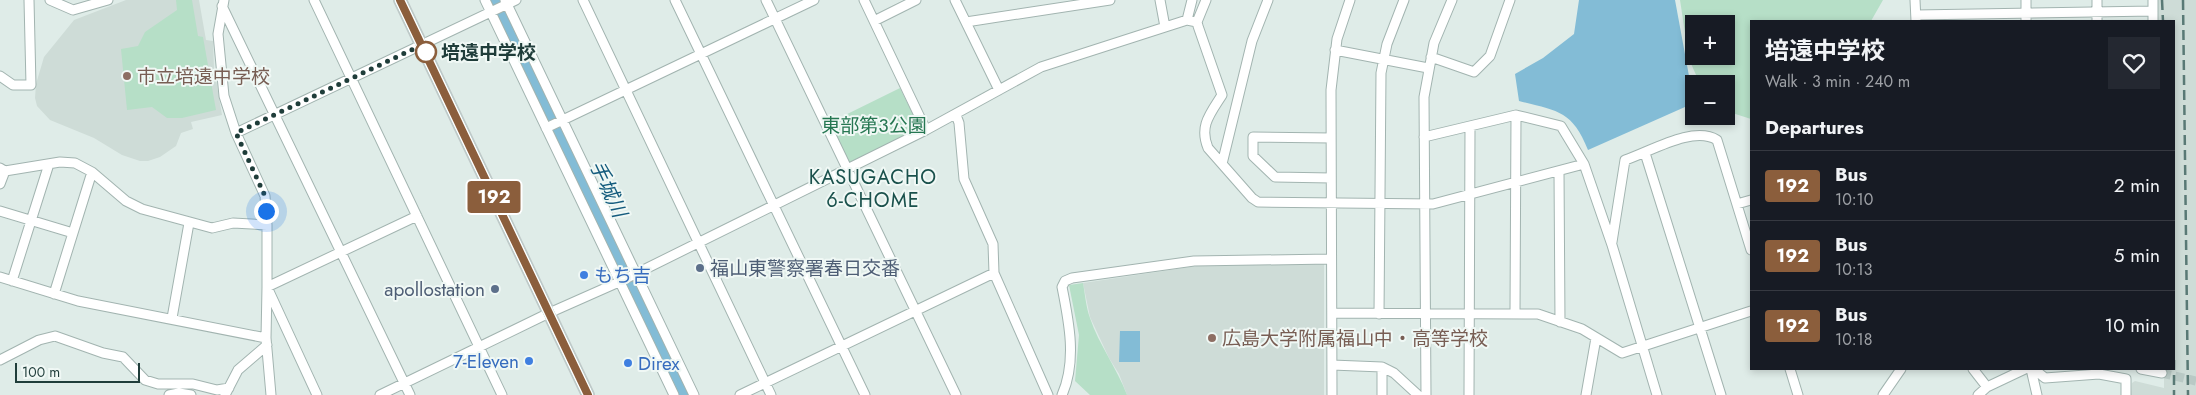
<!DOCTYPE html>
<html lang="en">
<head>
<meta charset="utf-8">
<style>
  body { margin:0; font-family:Jost,"Noto Sans JP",sans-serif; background:#242831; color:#f1f3f6; height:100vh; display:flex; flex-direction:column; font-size:19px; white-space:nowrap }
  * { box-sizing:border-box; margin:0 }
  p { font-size:16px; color:#9ea1a6 }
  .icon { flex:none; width:28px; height:28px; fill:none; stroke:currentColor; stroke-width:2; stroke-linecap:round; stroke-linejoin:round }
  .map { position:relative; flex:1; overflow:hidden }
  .panel { position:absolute; left:1750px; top:20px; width:425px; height:350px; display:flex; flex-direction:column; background:#171b24; border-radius:0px; box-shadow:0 2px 8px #0003 }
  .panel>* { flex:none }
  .badge { padding:0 10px; border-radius:4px; font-size:18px; line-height:32px }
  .buttons { position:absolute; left:1685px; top:15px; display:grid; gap:10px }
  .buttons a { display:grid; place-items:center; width:50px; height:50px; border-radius:0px; background:#171b24; box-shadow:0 2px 8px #0003; font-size:25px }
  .scale { position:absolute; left:15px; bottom:12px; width:125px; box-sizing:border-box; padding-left:5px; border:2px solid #1f3d3a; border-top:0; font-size:14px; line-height:18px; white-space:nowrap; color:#1f3d3a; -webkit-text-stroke:4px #f0f8f5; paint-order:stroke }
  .you { position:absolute; width:25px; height:25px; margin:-12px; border:4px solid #fff; border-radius:50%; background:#1a73e8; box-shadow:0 0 0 8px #1a73e833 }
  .map>.badge { position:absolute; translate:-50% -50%; box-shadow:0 0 0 2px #fff }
  h2 { padding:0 15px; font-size:19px; line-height:45px }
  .round { display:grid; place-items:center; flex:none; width:52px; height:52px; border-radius:0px; background:#242831 }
  .headline { display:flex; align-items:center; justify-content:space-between; height:85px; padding:0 15px }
  h1 { font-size:24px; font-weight:700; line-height:38px }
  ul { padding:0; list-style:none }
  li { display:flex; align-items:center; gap:15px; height:70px; padding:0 15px; border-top:1px solid #363941 }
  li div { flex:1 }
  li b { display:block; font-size:19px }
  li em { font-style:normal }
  li .badge { min-width:55px; font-weight:700; text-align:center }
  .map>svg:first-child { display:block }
</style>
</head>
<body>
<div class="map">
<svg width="2196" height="395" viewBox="0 0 2196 395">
  <rect width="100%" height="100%" fill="#dfece8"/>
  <!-- built -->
  <path fill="#cedcd7" d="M126,0H199L206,40L213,41L214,68L222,115L191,122L193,129L181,133L176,146L160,157L148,161H140L122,155L94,138L50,120L37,106L35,98L36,84L44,57L74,20Z
    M2158,0H2196V395H2131L2132,383L2135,381L2164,388V369H2174V21H2158Z
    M1324,264V395H1127L1119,374L1109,358L1090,317L1083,283L1197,266Z"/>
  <!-- green -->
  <path fill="#b6dfc7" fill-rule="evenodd" d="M176,0H192L198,36L203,37L216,110L182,118H167L152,107L127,110L121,49L138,46L145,32L177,10Z
    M1680,0H1883L1871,21H1751V119L1726,111V84H1700L1689,59ZM1694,24H1726V56H1694Z
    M900,88L920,128L849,163L829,123Z
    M1083,283C1085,294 1086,307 1090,318C1099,345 1117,368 1127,395H1090L1075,381L1079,335L1069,285Z"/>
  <!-- water -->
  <path fill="#83bcd6" d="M1579,0H1675L1694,103L1588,150C1572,110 1557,111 1519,101L1515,74L1543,58L1574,34Z
    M1120,331H1140V362H1119Z"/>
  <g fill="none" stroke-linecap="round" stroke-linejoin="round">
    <!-- river -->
    <path stroke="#83bcd6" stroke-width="15" d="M496,0L684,395"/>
    <!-- minor-tunnel -->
    <path stroke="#b9c9c5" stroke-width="9" stroke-dasharray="9 4.5" stroke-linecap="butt" d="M2162,373L2196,381"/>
    <defs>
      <path id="minor" d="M50,0L73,10L108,0
        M224,0L218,34L224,96L236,133L265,196L267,225V287L317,395
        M314,0L502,395
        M485,0L674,395
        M505,0L694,395
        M583,0L771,395
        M675,0L865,395
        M766,0L956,395
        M864,0L926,130
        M955,0L999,90
        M1160,0L1165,27
        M1206,0L1197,22L1198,26L1222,95C1210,114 1199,126 1208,148L1252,198L1258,202L1433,204L1584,164
        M1915,0L1916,21
        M2026,0V21
        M2097,0V21
        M2153,0V21
        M222,6L410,395
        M1916,15L2153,11
        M1187,20L1192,0
        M874,21L916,0
        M966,22L1110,0
        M1335,50L1428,68
        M1431,57L1474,72L1490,56L1510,0
        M0,76L13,85H31L29,0
        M956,115L959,123L964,179L993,244L994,273L1048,395
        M546,128L814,0
        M236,133L516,0
        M1424,137L1516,115L1561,126L1584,164L1612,245L1657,395
        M1331,138L1253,137V156L1275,177L1331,178
        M1645,153L1721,395
        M1222,164L1252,41L1268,0
        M0,168L5,171L60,162L75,163L92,172L126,201L142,209L212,228L233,223L267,225
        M1559,171L1560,322
        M0,184L5,171
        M1737,204L1751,200
        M0,211L73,233
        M1612,242L1625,160C1650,152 1693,125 1717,140L1751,250
        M0,277L78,301L266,338
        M12,281L49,164
        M54,294L92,172
        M1515,312L1516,115
        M1332,313L1538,314L1582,329L1622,353L1751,311
        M1379,314L1381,73L1387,44L1404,0
        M172,318L189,223
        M0,360L39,340L55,336L103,353L123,357L145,380L158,384H193L217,390L229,388
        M1332,365L1382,367L1394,373L1418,395
        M1790,369L1798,395
        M1973,369L1987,387
        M2031,369L2037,395
        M2034,369L2045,378L2099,374L2126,379V395
        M2141,369L2162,373
        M169,395L179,393L191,395
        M225,395L238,370L267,345
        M271,395L266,338L267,287L417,216
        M380,395L549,313L619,282L926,130L1041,67L1187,20L1197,22
        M740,395L994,273
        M1062,395C1077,361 1069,322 1062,287L1065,281L1072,278L1194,261L1331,259
        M1332,395L1331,90L1337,39L1350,0
        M1382,395V367
        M1426,395L1424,97L1434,43L1452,0
        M1469,395L1470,127
        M1586,395L1596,338
        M1883,395L1901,369
        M1978,395L1987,387L2025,369"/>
      <path id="major" d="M400,0L588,395"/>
    </defs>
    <!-- minor casing -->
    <use href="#minor" stroke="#a2b4b0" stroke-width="11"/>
    <!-- major casing -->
    <use href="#major" stroke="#c0c9c8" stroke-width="14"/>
    <!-- minor -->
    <use href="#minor" stroke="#fff" stroke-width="9"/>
    <!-- major -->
    <use href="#major" stroke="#60a59e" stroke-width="11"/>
    <!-- rail -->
    <path stroke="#597975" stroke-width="2.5" stroke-dasharray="10 5" stroke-linecap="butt" d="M2162,0L2163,21
      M2183,0L2188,395
      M2174,360V395"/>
  </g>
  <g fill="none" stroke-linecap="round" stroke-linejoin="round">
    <defs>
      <path id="line" d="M400,0L588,395"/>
    </defs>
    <!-- line casing -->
    <use href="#line" stroke="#fff" stroke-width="11"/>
    <!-- line -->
    <use href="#line" stroke="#8b5e3c" stroke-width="8"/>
    <!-- walk -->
    <path stroke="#1f3d3a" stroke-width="5" stroke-dasharray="0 9" d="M266,211L265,196L236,133L422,45L426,52"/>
  </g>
  <!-- markers -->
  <circle fill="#fff" stroke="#8b5e3c" stroke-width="2.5" cx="426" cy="52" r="10"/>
  <g fill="#8d6e63" stroke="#f0f8f5" stroke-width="2">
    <circle cx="127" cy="76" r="5"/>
    <circle cx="1212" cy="338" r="5"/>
  </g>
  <g fill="#5c6f8a" stroke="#f0f8f5" stroke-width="2">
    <circle cx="700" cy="268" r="5"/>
    <circle cx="495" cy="289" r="5"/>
  </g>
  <g fill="#3f7fe0" stroke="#f0f8f5" stroke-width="2">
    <circle cx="584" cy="275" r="5"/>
    <circle cx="529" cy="361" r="5"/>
    <circle cx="628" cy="363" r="5"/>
  </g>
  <g text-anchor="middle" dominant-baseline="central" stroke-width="4" stroke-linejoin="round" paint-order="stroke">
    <!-- stop labels -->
    <g font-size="19" font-weight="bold" fill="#1f3d3a" stroke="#f0f8f5" text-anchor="start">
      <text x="441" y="52">培遠中学校</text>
    </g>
    <!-- education labels -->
    <g font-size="19" fill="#785e54" stroke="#f0f8f5" text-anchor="start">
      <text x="137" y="76">市立培遠中学校</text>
      <text x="1222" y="338">広島大学附属福山中・高等学校</text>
    </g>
    <!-- park labels -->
    <g font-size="19" fill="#267752" stroke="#f0f8f5">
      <text x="874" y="125">東部第3公園</text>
    </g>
    <!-- service labels -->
    <g font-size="19" fill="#4e5e75" stroke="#f0f8f5" text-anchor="start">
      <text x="710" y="268">福山東警察署春日交番</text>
      <text x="485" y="289" text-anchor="end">apollostation</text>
    </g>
    <!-- shop labels -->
    <g font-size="19" fill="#366cbe" stroke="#f0f8f5" text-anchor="start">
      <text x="594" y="275">もち吉</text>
      <text x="519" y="361" text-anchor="end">7-Eleven</text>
      <text x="638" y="363">Direx</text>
    </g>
    <!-- neighbourhood labels -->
    <g font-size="20" letter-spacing="1" fill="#1a514c" stroke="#f0f8f5">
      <text x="873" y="177">KASUGACHO<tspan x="873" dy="23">6-CHOME</tspan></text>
    </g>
    <!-- water labels -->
    <g font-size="20" font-style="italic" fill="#155c7e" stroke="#f0f8f5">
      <text transform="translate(608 189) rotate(65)">手城川</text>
    </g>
  </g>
</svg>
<div class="buttons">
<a>+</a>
<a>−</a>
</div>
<div class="scale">100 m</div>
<div class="you" style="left:266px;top:211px"></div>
<b class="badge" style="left:494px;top:197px;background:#8b5e3c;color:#fff">192</b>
<section class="panel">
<div class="headline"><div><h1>培遠中学校</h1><p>Walk · 3 min · 240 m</p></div><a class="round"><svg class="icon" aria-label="heart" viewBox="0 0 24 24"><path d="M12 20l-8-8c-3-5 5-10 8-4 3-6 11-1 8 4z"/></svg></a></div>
<h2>Departures</h2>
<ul>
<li><span class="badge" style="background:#8b5e3c;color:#fff">192</span><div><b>Bus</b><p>10:10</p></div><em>2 min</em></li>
<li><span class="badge" style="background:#8b5e3c;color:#fff">192</span><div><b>Bus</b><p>10:13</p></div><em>5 min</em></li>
<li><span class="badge" style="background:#8b5e3c;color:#fff">192</span><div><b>Bus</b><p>10:18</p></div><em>10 min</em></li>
</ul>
</section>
</div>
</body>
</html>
